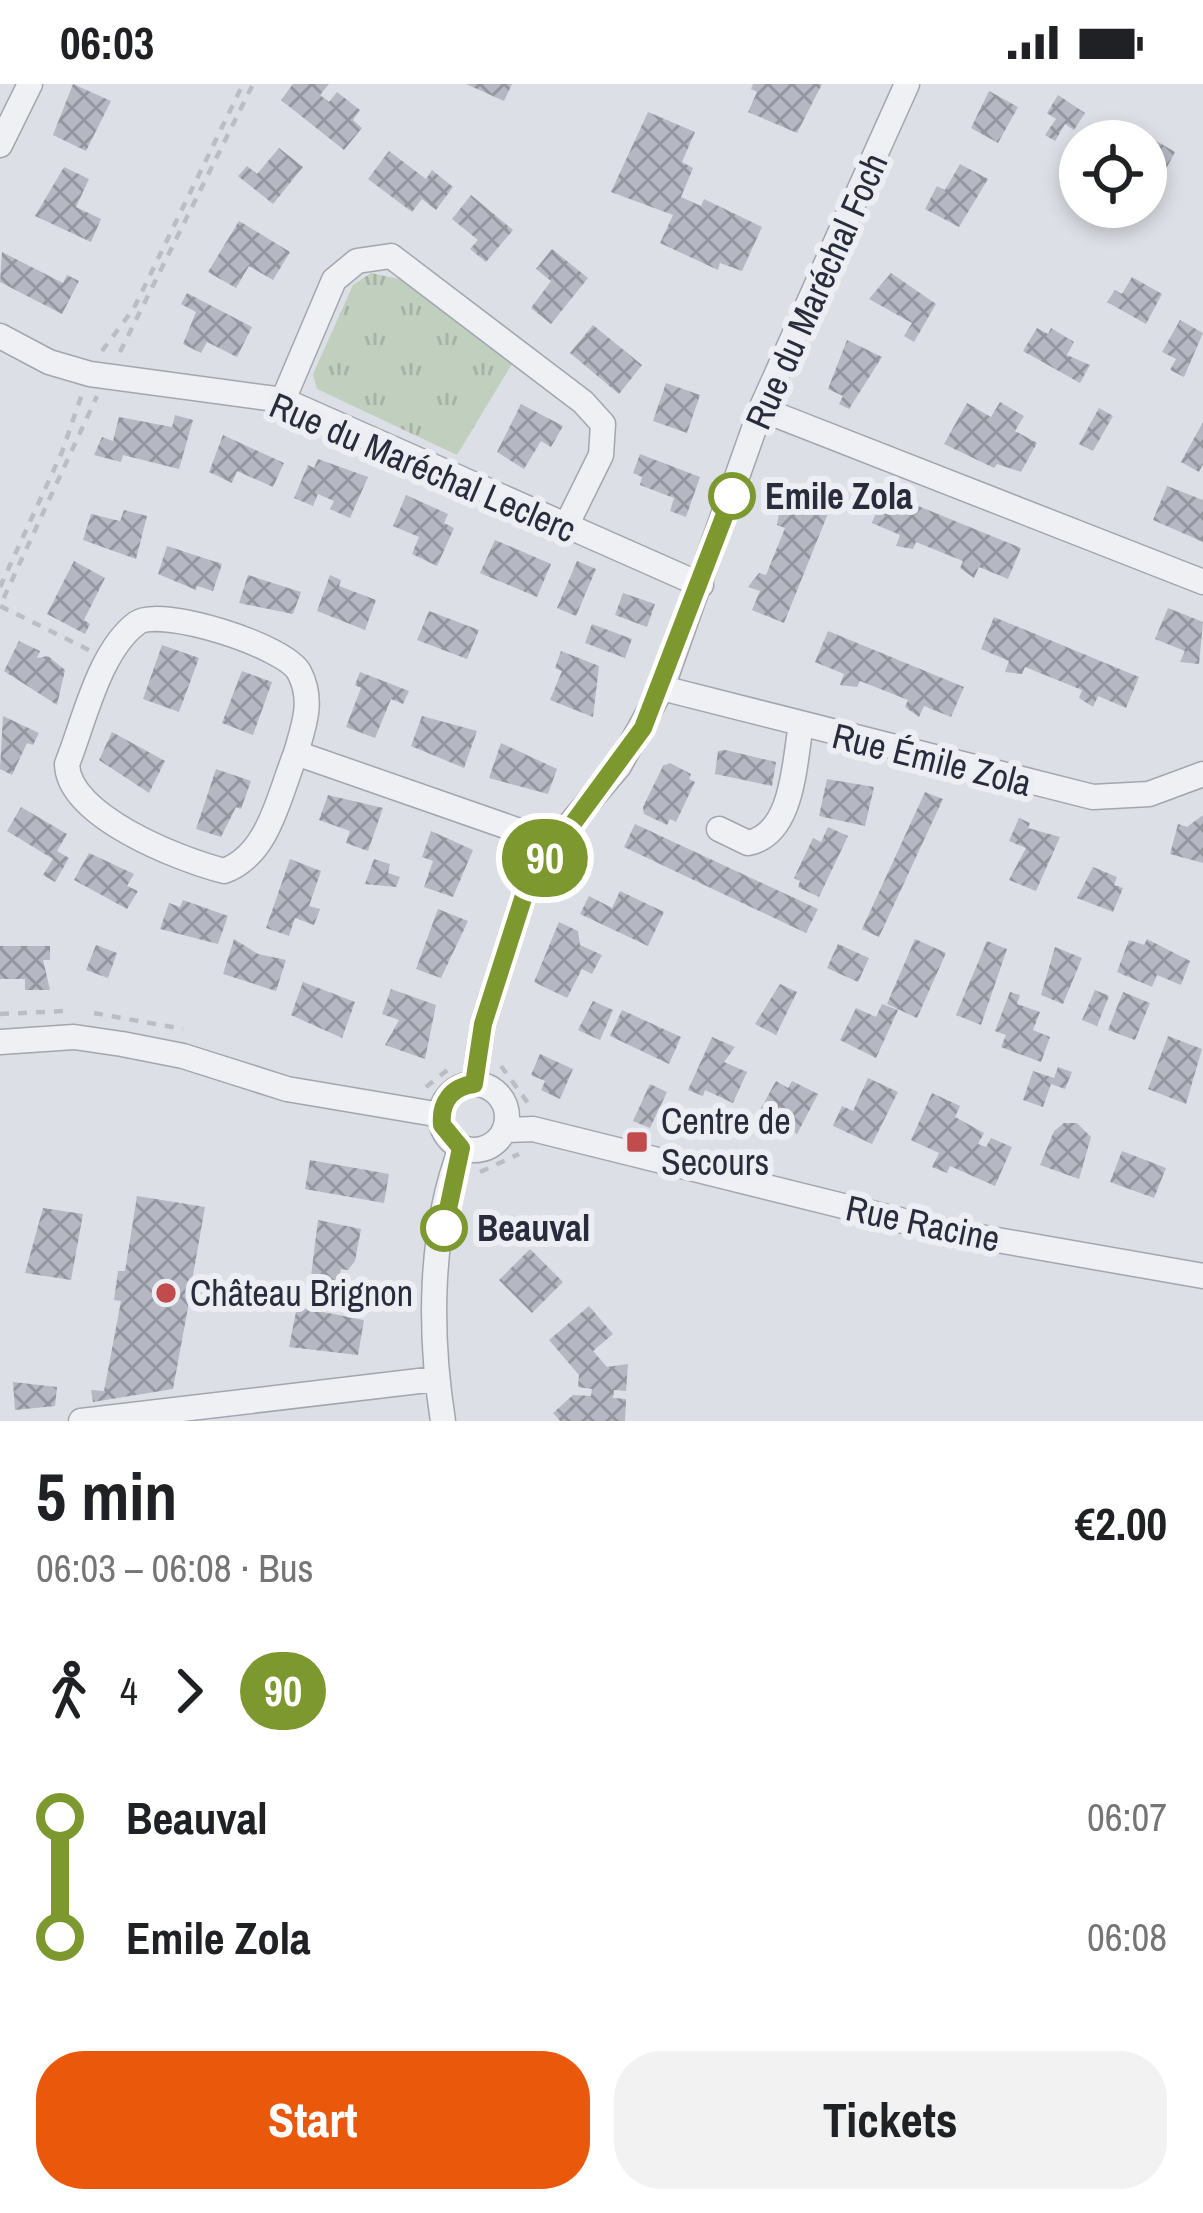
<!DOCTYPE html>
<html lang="en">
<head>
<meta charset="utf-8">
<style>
  body { margin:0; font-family:"Archivo Narrow",sans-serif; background:#f2f2f2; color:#202124; height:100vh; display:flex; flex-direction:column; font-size:45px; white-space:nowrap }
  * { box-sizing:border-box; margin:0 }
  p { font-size:39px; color:#757577 }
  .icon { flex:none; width:66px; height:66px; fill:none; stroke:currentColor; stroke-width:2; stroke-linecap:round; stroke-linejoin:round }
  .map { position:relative; height:1337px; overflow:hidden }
  .sheet { display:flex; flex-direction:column; background:#fff; flex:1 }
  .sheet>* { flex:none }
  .badge { padding:0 24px; border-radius:39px; font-size:42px; line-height:78px }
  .buttons { position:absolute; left:1059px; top:36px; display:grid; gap:24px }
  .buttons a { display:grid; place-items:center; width:108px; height:108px; border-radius:50%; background:#fff; box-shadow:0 6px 18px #0003; font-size:60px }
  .map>.badge { position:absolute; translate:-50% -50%; box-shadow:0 0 0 6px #fff }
  .legs { display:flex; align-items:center; gap:18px; height:132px; padding:0 36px; font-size:39px }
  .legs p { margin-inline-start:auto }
  .headline { display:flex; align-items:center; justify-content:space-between; height:204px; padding:0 36px }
  h1 { font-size:66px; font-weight:700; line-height:90px }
  .primary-button { display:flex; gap:24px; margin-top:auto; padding:24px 36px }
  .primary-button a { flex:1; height:138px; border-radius:48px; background:#ea580c; color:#fff; font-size:48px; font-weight:700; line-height:138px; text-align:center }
  .primary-button a+a { background:#f2f2f2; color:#202124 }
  ul { padding:0 36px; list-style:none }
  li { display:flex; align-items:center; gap:42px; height:120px; font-size:45px }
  li i { display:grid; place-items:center; width:18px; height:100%; margin:0 15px; background:currentColor }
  li i::after { content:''; width:30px; height:30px; margin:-15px; border:9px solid; border-radius:50%; background:#fff }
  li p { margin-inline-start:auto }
  li:first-child i { background:linear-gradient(#0000 50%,currentColor 0) }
  li:last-child i { background:linear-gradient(currentColor 50%,#0000 0) }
  .status { display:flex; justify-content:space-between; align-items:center; height:84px; padding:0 60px; background:#fff; direction:ltr }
  .status svg { height:33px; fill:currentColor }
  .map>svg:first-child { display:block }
</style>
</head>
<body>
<div class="status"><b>06:03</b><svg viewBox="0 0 49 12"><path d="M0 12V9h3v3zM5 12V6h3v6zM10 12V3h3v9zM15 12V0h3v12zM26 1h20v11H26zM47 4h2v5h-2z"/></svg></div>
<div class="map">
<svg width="1203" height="1337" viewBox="0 0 1203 1337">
  <defs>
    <pattern id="park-tufts" width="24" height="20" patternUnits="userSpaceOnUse" patternTransform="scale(3)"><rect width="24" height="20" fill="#c1cfbf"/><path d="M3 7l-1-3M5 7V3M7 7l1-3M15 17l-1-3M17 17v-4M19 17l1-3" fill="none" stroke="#a6b2a5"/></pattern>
    <pattern id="building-cross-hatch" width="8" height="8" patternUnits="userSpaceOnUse" patternTransform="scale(3)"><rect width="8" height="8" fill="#b5b8c2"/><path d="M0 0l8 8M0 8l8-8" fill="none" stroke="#93969f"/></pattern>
  </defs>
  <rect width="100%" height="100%" fill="#dddfe6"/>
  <!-- park -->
  <path fill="url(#park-tufts)" d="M371,189L404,196L512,280L457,371L317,305L313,290L353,201Z"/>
  <!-- building -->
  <path fill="url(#building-cross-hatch)" d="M73,0L111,17L86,67L53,51Z
    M293,0H329L320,11L329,18L337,8L360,26L353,36L362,44L344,66L281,16Z
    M466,0H512L504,17Z
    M753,0H822L797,49L748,28L757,8L751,5Z
    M989,7L1018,23L998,59L971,44Z
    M1058,11L1085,29L1074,46L1065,40L1055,57L1045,51L1056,35L1047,29Z
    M648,28L695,48L682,78L693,84L681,113L701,122L704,115L762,143L742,187L720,179L718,186L660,159L673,131L611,108Z
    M1146,51L1175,68L1146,123L1143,57Z
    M279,64L303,83L273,120L238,92L247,82L257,90Z
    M389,67L426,95L432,86L453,103L436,126L422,115L412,128L368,95Z
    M960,80L988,95L959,143L925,125L937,102L945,106Z
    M64,83L89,95L76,123L101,135L91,158L35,132Z
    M471,111L513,146L486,178L470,165L478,156L452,135Z
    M239,137L290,168L273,196L249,182L236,204L208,188Z
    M552,165L588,194L551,240L531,224L551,197L536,185Z
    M2,168L63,199L67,191L79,197L62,230L0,198Z
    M891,189L936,220L914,258L904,252L912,239L869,215Z
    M1132,193L1162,210L1146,240L1107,218L1115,206L1122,210Z
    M187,209L252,243L237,273L207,258L201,269L183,260L196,228L181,220Z
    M1180,236L1203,249L1184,293L1170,286L1176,275L1162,268Z
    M593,241L642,281L619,310L570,269Z
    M1037,244L1048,250L1051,244L1074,258L1067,271L1090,281L1080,299L1023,267Z
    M847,256L882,273L849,325L839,320L843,312L828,305Z
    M666,299L700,311L687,349L653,337Z
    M1000,318L1024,332L1015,347L1037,359L1021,388L997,380L994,384L944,360L967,319L991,333Z
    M521,320L563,342L551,363L541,357L524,385L497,368Z
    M1099,324L1113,332L1093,367L1079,360Z
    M175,331L193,336L179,385L123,371L121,378L94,371L102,353L113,357L119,333L172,343Z
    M1203,338V380L1199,388L1181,378Z
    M223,351L284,379L273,403L237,387L232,399L209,388Z
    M640,370L700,393L686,433L670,427L674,414L640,401L642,393L633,389Z
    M318,375L368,393L350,434L330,425L334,417L318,410L313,422L294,414L308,381L314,384Z
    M804,399L835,412L784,539L752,526L760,507L748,503L759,489L766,491L785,444L777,441L780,423L791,427Z
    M1167,402L1203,416V458L1153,436Z
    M884,408L1021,464L1008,495L979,483L974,494L960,484L963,477L916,458L913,465L896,462L900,451L872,439Z
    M406,411L448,430L444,439L454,444L437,482L412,470L419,453L393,442Z
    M124,426L147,432L136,475L83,456L91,430L120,437Z
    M495,456L551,480L537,513L480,489Z
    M167,462L222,480L213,507L197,502L196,506L158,490Z
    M74,477L105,494L84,536L90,540L85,550L47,530Z
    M577,477L596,485L576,532L557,524Z
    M248,491L301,508L293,530L239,519Z
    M330,491L341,496L339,502L376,516L365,546L317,527Z
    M623,509L655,520L647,543L615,531Z
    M1168,524L1203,538L1199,580L1180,578L1185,567L1155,555Z
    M429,527L479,546L467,575L417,556Z
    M994,533L1139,593L1126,624L1098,612L1093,623L1079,614L1082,606L1025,583L1022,590L1005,588L1009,577L981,565Z
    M592,540L632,555L625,574L585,559Z
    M828,547L964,603L951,633L924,622L919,633L905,623L908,616L860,597L857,603L840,601L844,590L815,578Z
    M19,557L40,567L37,574L48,572L65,586L57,621L4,587Z
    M162,561L199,574L179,628L143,615Z
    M561,567L599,582L593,633L550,616L562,587L555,584Z
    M242,587L272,598L253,651L222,639Z
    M360,588L409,607L403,620L391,615L375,654L346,643L361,604L355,601Z
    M3,632L39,649L33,661L27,659L12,691L0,685Z
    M422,632L477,647L464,684L411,662Z
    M112,648L165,677L149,709L99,676Z
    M501,659L557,685L548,710L489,694Z
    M725,666L776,678L772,702L715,690L718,667Z
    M670,679L691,690L689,695L695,698L676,738L670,735L667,741L644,730L643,723L663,682Z
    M216,685L251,697L241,725L236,723L221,753L196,745Z
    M827,695L874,703L865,742L819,732Z
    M925,708L943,715L879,853L862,845Z
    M328,711L383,724L368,767L346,759L350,747L319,736Z
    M21,723L67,750L57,767L69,774L55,798L43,791L53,775L7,747Z
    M1203,731V779L1170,770L1178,740L1187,743Z
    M1019,734L1030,739L1028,744L1060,753L1036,807L1009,796L1026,764L1009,757Z
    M635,740L818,825L806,849L624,763Z
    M828,743L848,752L819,813L798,803L800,797L794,794L813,754L821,758Z
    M431,747L473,766L453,813L424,803L433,777L422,773Z
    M89,769L134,790L127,802L138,807L127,825L74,796Z
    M290,775L321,787L309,822L320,825L314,841L295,834L289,852L266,844Z
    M374,775L390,780L388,789L400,793L396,803L365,800Z
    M1093,783L1117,793L1114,801L1123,804L1113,828L1077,814Z
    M620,807L664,828L648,862L580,830L589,812L612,824Z
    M183,816L228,832L218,860L160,845L169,819L180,823Z
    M438,825L468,837L441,894L416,885Z
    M559,838L578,847L580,861L602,871L592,890L582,885L567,914L534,898Z
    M234,855L258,870L286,876L276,907L223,890Z
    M915,855L946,869L917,934L887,920Z
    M1147,855L1190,877L1181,901L1157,891L1152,903L1117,888L1129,856L1144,861Z
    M987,857L1007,865L981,941L956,931Z
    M838,860L869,874L858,898L827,884Z
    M96,861L117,869L108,894L86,886Z
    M0,862H50V876H43L50,906H25V895H0Z
    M1055,863L1082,874L1063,920L1041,911Z
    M303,898L355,918L342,954L291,931Z
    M780,900L797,908L776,951L755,940Z
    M391,905L436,921L425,975L385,961L399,936L382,930Z
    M1095,906L1109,912L1097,942L1082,936Z
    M1010,908L1020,911L1017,920L1040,928L1033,946L1050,953L1041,978L1001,963L1006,951L995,947Z
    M1123,908L1150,919L1135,956L1108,946Z
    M593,917L613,926L600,956L578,946Z
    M882,920L898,926L876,974L840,956L856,924L876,933Z
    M622,926L681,953L669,980L610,952Z
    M1168,952L1202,965L1186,1020L1148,1005Z
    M712,953L735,963L724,978L747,988L733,1019L705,1006L703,1012L688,1006Z
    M540,970L573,985L560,1015L541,1006L545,997L531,991Z
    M1058,983L1072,988L1065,1005L1051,1000L1043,1023L1023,1016L1033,987L1054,994Z
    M868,994L898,1008L872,1060L833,1042L842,1022L853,1027Z
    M776,997L788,1004L792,997L818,1010L797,1050L760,1026Z
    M650,1000L667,1008L650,1044L633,1037Z
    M932,1009L960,1022L955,1033L984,1049L978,1060L986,1063L991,1054L1012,1063L995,1102L950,1082L947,1089L932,1083L939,1069L911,1056Z
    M1064,1039H1077L1091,1053L1079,1095L1040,1081L1054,1047Z
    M1122,1067L1166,1084L1154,1114L1110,1098Z
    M310,1076L389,1090L384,1119L305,1105Z
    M137,1112L205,1123L192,1197L218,1201L213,1222L189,1218L173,1305L93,1318L91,1306L104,1307L121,1217L114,1216L118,1187H125Z
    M43,1124L83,1130L71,1196L25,1189Z
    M318,1136L361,1145L355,1177L348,1186L341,1185L337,1205L310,1200Z
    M530,1165L563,1198L532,1229L499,1196Z
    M589,1222L613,1250L593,1267L607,1283L628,1280L626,1307L614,1306L613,1314L626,1315L625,1337H560L553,1329L573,1311L591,1312L592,1305L578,1303L579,1291L549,1256Z
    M297,1223L364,1236L358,1271L289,1263Z
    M13,1298L57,1303L55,1322L15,1326Z"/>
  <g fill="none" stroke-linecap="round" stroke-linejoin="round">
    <defs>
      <path id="minor" d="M0,61L30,0
        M0,252L49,278L90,290L283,316L701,501
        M283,316L334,196L357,177L391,172L583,318L603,340L601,371L566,442
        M761,325L1203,498
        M662,604L1093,713L1149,710L1203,690
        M296,669C279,711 269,771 224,787C178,775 68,732 67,680C84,638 99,567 137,539C161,522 285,562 299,588C314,616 304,641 296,669L554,759
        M719,745L748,759C794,750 794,678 801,641
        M0,958L74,953L122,960L183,972L287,1005L441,1031
        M441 1033a33 33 0 1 1 66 0a33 33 0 1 1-66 0Z
        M474,1000L483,940L527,802L554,759L619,682L662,604L761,325L907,0
        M505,1046L533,1045L940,1146L1203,1192
        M81,1337L436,1295
        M443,1337C429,1249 429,1148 461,1064"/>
    </defs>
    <!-- minor casing -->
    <use href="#minor" stroke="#a3a6af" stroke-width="27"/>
    <!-- path -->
    <path stroke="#bbbdc4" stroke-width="4.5" stroke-dasharray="9 9" stroke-linecap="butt" d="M102,267L134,224L243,0
      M120,268L253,0
      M0,503L62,368L82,310
      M89,566L0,522L97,312
      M94,929L183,945
      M0,930L64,927
      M501,982L528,1019
      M426,1003L450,984
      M480,1088L519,1070"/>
    <!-- minor -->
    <use href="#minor" stroke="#eff0f4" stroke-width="24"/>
  </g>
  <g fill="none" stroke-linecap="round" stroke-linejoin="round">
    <defs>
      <path id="line-1" d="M444,1144L461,1064L442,1041C440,1019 451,1003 474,1000L483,940L527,802L643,644L732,412"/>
    </defs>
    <!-- line-1 casing -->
    <use href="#line-1" stroke="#fff" stroke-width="27"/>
    <!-- line-1 -->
    <use href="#line-1" stroke="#7c982e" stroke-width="18"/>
  </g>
  <!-- markers -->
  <g fill="#fff" stroke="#7c982e" stroke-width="6">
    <circle cx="732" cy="412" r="21"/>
    <circle cx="444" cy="1144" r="21"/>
  </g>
  <g fill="#c14c4d" stroke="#eceef4" stroke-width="4.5">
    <rect x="625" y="1046" width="24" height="24" rx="6"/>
    <circle cx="166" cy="1209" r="12"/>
  </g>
  <g text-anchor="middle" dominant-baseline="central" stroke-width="12" stroke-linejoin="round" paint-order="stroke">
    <!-- street labels -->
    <g font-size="36" fill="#282c3b" stroke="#eceef4">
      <text transform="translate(816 207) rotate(-66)">Rue du Maréchal Foch</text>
      <text transform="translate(423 383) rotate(23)">Rue du Maréchal Leclerc</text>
      <text transform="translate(932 675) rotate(14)">Rue Émile Zola</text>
      <text transform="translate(923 1139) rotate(12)">Rue Racine</text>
    </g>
    <!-- stop labels -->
    <g font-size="36" font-weight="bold" fill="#282c3b" stroke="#eceef4" text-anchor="start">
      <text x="765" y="412">Emile Zola</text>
      <text x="477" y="1144">Beauval</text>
    </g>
    <!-- poi labels -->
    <g font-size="36" fill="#282c3b" stroke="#eceef4" text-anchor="start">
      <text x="661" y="1037">Centre de<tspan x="661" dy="41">Secours</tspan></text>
      <text x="190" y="1209">Château Brignon</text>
    </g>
  </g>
</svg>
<div class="buttons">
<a><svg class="icon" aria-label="locate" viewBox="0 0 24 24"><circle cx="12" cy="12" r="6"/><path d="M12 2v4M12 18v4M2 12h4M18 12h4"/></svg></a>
</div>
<b class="badge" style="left:545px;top:774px;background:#7c982e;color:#fff">90</b>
</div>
<section class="sheet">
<div class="headline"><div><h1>5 min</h1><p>06:03 – 06:08 · Bus</p></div><b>€2.00</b></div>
<div class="legs"><svg class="icon" aria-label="walk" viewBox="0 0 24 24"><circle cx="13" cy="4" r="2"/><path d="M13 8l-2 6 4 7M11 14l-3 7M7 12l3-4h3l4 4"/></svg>4<svg class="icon" aria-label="forward" viewBox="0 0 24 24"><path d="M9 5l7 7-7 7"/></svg><b class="badge" style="background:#7c982e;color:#fff">90</b></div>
<ul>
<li><i style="color:#7c982e"></i><b>Beauval</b><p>06:07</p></li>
<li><i style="color:#7c982e"></i><b>Emile Zola</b><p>06:08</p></li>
</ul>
<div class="primary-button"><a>Start</a><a>Tickets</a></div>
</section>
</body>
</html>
